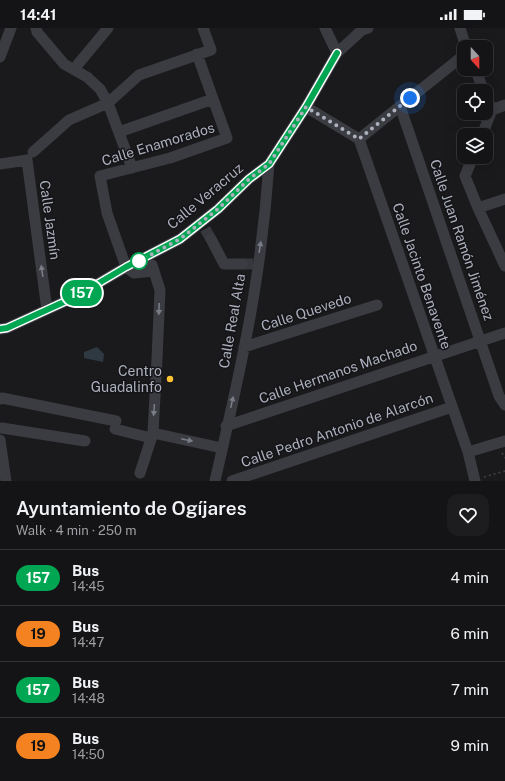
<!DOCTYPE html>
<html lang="en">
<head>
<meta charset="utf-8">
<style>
  body { margin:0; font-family:"Public Sans",sans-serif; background:#1d1d1f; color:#f1f3f6; height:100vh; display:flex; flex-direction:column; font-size:15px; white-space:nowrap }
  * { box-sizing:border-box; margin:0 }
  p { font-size:13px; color:#9d9ea1 }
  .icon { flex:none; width:22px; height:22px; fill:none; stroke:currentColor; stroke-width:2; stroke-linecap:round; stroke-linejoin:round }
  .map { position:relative; height:453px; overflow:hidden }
  .sheet { display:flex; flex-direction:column; background:#141416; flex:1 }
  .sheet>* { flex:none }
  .badge { padding:0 8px; border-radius:13px; font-size:14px; line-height:26px }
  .needle { width:26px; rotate:159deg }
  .buttons { position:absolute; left:457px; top:12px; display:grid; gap:8px }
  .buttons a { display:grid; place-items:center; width:36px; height:36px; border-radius:8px; background:#141416; box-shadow:0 4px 16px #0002,0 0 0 1px #333335; font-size:20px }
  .you { position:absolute; width:20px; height:20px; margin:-10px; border:3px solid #fff; border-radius:50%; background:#1a73e8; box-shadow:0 0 0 6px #1a73e833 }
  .map>.badge { position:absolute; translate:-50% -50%; box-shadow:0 0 0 2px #fff }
  .round { display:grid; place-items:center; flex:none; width:42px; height:42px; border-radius:12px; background:#1d1d1f }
  .summary { display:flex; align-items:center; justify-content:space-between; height:68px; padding:0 16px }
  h1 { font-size:19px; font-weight:600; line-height:30px }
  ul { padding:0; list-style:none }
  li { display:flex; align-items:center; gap:12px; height:56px; padding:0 16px; border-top:1px solid #333335 }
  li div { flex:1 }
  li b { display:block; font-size:15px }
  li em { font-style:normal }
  li .badge { min-width:44px; font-weight:700; text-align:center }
  .status { display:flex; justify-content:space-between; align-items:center; height:28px; padding:0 20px; background:#141416; direction:ltr }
  .status svg { height:11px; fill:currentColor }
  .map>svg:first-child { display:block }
</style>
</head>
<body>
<div class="status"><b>14:41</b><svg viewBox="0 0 49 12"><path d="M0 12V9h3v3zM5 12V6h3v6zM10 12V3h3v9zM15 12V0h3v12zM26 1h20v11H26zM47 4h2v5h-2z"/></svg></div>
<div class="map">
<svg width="505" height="453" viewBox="0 0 505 453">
  <rect width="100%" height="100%" fill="#1a1a1d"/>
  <!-- water -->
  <path fill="#2f3942" d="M97,319L104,326L103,334L84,330V324Z"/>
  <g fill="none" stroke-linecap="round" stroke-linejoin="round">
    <!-- minor-tunnel -->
    <path stroke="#37383d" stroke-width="11" stroke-dasharray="11 5.5" stroke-linecap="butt" d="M205,201L211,211
      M242,236H254"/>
    <!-- path -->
    <path stroke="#414349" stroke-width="1.5" stroke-dasharray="2 3" stroke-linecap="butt" d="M502,425L505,430
      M484,449L505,443"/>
    <!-- minor -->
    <path stroke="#3b3c42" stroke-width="11" d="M36,0L37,4L64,36L87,49L100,61L108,75L132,140
      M325,0L337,25
      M460,0L466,19
      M0,29L11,0
      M74,41L108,0
      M475,41L484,63
      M486,68L492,82
      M400,78L499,368L505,377
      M306,79L359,111L468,424L475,453
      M492,82L505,77
      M119,104L213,71
      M482,107L492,82
      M359,111L464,27
      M33,124L69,92L108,75L139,47L211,22L203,0
      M473,129L465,148L478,180L505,238
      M0,136L27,132L47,282
      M478,180L505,171
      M211,211L224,236H242
      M154,243L134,245L126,239L107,185L100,148L170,130L227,110L197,26
      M0,301L7,300L77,268L126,239L180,211L218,181L249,151L269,136L306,79L337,25L362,2L368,0
      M244,319L377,277
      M0,371L2,370L116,393
      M226,398L505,305
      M2,400L85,413
      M115,401L151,410
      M153,405L222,420
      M0,412L6,453
      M468,424L505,413
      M140,445L153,405L157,331L160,262L152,237
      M215,453C229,391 244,329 254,266C261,223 266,180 269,136
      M232,453L452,379"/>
  </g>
  <!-- one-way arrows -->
  <defs><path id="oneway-solid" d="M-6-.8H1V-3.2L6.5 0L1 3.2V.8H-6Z"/></defs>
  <g fill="#797c86">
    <use href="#oneway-solid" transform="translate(260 219) rotate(-81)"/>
    <use href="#oneway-solid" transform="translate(42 243) rotate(-98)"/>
    <use href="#oneway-solid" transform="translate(159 281) rotate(92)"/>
    <use href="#oneway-solid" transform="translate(232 374) rotate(-77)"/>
    <use href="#oneway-solid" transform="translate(154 382) rotate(94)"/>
    <use href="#oneway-solid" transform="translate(187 412) rotate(12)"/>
  </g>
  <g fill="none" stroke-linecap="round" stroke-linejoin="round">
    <defs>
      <path id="line" d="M0,301L7,300L77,268L126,239L180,211L218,181L249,151L269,136L306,79L337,25"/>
    </defs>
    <!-- line casing -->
    <use href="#line" stroke="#fff" stroke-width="9"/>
    <!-- line -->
    <use href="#line" stroke="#00a651" stroke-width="6"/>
    <!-- walk -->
    <path stroke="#acb0bd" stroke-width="4" stroke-dasharray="0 7.2" d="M139,233L180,211L218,181L249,151L269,136L306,79L359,111L410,70"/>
  </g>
  <!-- markers -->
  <circle fill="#fff" stroke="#00a651" stroke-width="2" cx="139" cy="233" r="8"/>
  <circle fill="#fcc333" stroke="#151518" stroke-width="1.5" cx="170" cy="351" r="4"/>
  <g text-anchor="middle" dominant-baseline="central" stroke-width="3" stroke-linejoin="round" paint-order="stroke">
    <!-- street labels -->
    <g font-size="14" fill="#acb0bd" stroke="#151518">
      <text transform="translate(158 116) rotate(-17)">Calle Enamorados</text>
      <text transform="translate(205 168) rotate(-40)">Calle Veracruz</text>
      <text transform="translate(50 192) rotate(82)">Calle Jazmín</text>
      <text transform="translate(462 212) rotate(71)">Calle Juan Ramón Jiménez</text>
      <text transform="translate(422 248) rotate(71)">Calle Jacinto Benavente</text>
      <text transform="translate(306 284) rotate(-18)">Calle Quevedo</text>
      <text transform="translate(232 293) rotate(-80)">Calle Real Alta</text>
      <text transform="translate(338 344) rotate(-19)">Calle Hermanos Machado</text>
      <text transform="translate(337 402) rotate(-19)">Calle Pedro Antonio de Alarcón</text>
    </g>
    <!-- poi labels -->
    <g font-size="14" fill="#acb0bd" stroke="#151518" text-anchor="end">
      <text x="162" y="343">Centro<tspan x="162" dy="16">Guadalinfo</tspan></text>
    </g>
  </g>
</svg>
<div class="buttons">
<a><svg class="needle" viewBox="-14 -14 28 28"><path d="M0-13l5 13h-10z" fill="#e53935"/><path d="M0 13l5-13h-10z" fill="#9d9ea1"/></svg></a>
<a><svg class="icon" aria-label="locate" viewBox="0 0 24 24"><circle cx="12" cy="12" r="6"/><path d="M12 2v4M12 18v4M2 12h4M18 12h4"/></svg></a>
<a><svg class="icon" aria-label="layers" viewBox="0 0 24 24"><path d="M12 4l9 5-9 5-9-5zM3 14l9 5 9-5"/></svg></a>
</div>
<div class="you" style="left:410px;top:70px"></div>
<b class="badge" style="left:82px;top:265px;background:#00a651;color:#fff">157</b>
</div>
<section class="sheet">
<div class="summary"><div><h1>Ayuntamiento de Ogíjares</h1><p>Walk · 4 min · 250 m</p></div><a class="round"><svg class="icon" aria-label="heart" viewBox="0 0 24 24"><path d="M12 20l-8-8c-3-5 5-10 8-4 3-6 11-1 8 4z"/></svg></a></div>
<ul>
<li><span class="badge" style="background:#00a651;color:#fff">157</span><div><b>Bus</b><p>14:45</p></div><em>4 min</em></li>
<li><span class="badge" style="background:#f58220;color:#111">19</span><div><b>Bus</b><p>14:47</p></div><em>6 min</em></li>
<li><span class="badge" style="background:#00a651;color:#fff">157</span><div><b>Bus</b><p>14:48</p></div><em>7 min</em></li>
<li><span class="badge" style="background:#f58220;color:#111">19</span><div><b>Bus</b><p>14:50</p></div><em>9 min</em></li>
</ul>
</section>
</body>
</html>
